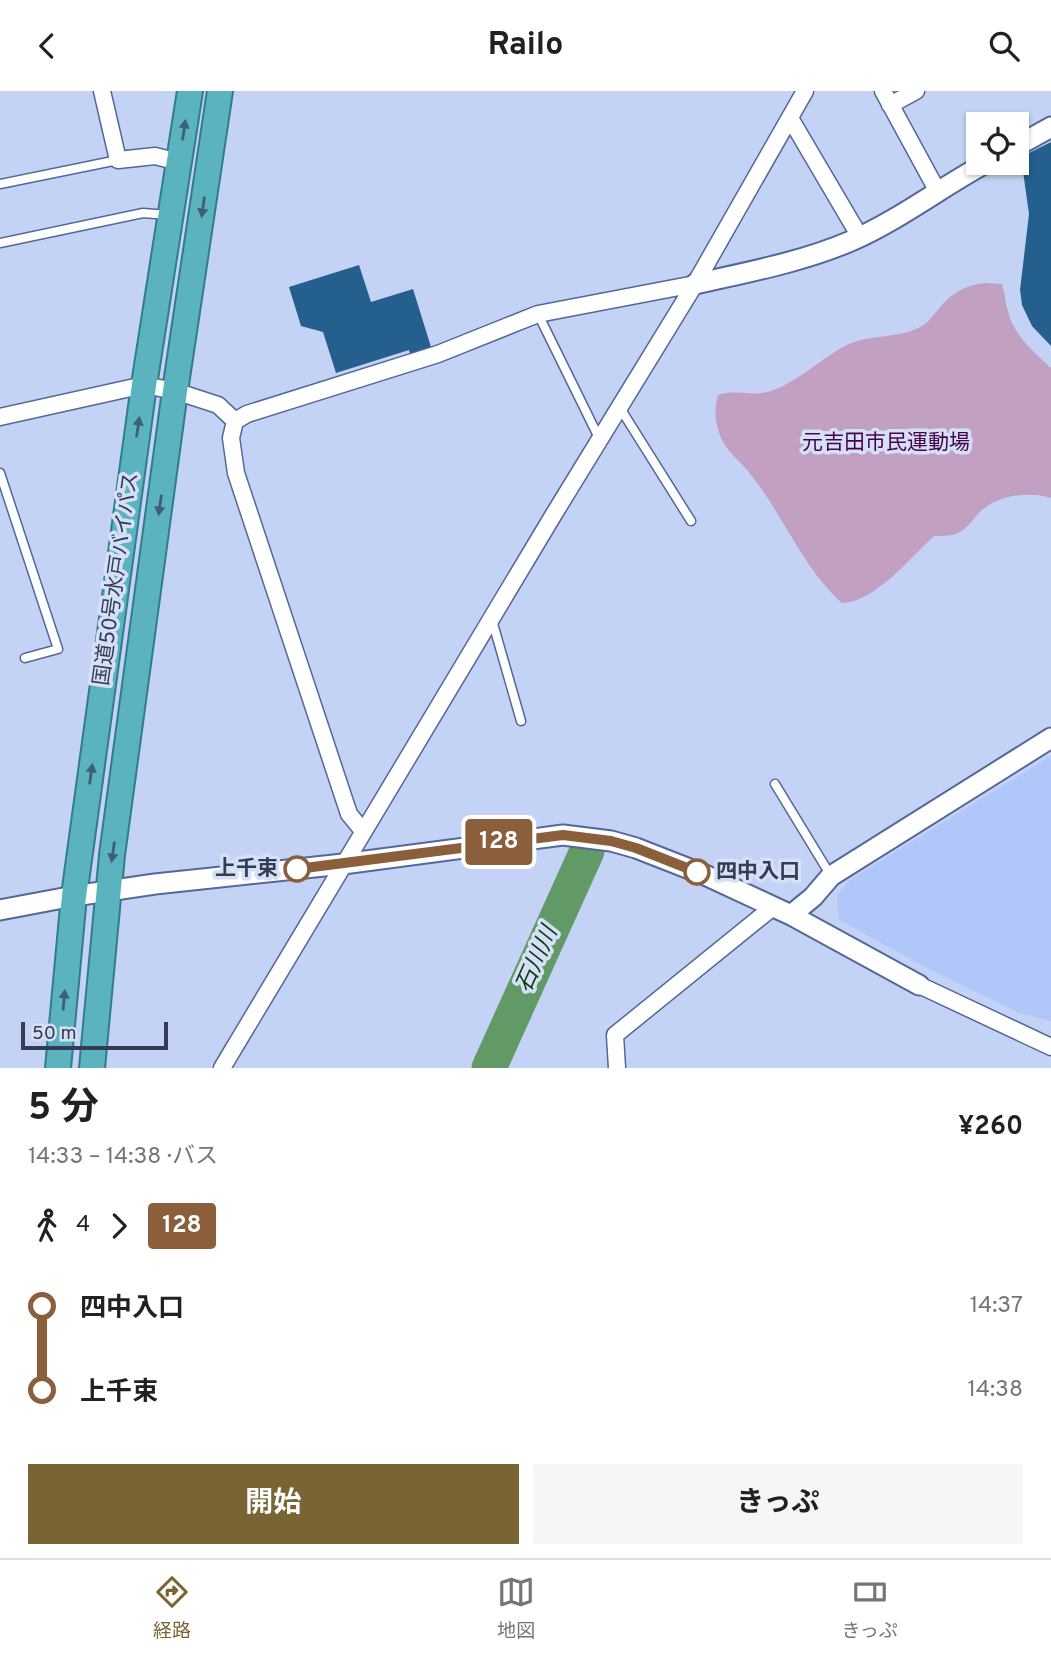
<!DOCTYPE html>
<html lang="ja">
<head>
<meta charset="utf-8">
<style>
  body { margin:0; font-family:Overpass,"Noto Sans JP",sans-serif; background:#f6f6f6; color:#202124; height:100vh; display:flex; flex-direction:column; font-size:26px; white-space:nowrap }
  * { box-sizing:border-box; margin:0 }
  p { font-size:23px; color:#757577 }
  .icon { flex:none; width:38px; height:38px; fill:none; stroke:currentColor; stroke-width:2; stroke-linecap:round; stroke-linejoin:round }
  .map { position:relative; height:977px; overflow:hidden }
  .side { display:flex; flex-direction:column; background:#fff; flex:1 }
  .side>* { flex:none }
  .badge { padding:0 14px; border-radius:5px; font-size:24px; line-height:46px }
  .controls { position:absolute; left:966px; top:21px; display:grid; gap:14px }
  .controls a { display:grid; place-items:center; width:63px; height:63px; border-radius:0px; background:#fff; box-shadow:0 2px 5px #0004; font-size:35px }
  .scale { position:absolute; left:21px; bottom:18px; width:147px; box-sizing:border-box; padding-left:7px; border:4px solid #323c53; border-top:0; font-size:19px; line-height:24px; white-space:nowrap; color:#323c53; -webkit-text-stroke:5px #d5dff6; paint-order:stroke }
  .map>.badge { position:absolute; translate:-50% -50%; box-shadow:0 0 0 4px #fff }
  .legs { display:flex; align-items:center; gap:10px; height:77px; padding:0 28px; font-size:23px }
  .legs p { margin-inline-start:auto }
  .head { display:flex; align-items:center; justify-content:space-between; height:119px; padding:0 28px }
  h1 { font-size:38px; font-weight:700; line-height:52px }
  .button { display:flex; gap:14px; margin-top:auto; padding:14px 28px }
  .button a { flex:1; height:80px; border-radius:0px; background:#796433; color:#fff; font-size:28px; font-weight:700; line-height:80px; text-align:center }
  .button a+a { background:#f6f6f6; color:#202124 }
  ul { padding:0 28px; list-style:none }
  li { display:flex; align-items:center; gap:24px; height:84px; font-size:26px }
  li i { display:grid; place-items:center; width:10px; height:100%; margin:0 9px; background:currentColor }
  li i::after { content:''; width:18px; height:18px; margin:-9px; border:5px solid; border-radius:50%; background:#fff }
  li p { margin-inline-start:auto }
  li:first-child i { background:linear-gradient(#0000 50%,currentColor 0) }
  li:last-child i { background:linear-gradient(currentColor 50%,#0000 0) }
  header { display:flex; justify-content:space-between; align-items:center; height:91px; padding:0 28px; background:#fff; font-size:32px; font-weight:700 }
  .dock { display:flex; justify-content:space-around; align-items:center; height:98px; border-top:2px solid #e0e0e0; background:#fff; font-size:19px; color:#757577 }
  .dock a { display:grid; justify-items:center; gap:4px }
  .dock .active { color:#796433 }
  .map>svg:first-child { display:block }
</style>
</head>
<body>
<header><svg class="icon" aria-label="back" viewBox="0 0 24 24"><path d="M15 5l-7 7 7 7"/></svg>Railo<svg class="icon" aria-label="search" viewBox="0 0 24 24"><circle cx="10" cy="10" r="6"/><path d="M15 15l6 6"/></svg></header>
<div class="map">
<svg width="1051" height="977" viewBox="0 0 1051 977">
  <rect width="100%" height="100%" fill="#c3d2f5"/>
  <!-- built -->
  <path fill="#b1c7fa" d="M1051,665V930L1017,921L927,877L839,829L837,804L851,788Z"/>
  <!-- green -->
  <path fill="#c2a0c1" d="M986,192L1002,193C1005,202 1005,211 1008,220C1014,245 1033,260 1051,277V407C1030,400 998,404 981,420C973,428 967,438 956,443C949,445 941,445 934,445C911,466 874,512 842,512C802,476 784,425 751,384C741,370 728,363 721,347C715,333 714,319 718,304C735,298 753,306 771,300C800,290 822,266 849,253C872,243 899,248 922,235C928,232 932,225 937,220C950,203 964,194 986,192Z"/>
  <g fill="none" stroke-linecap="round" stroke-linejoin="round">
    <!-- river -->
    <path stroke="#619a66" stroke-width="35" d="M489,977L587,760"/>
  </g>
  <!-- building -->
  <path fill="#255f8e" d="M1051,51V255L1032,235L1022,214L1020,199L1029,123L1021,66Z
    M359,174L371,211L413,198L431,256L410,263L409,259L336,282L323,241L301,235L289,196Z"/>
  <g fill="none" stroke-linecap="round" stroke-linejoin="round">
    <defs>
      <path id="service" d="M0,93L118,69
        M0,152L143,122L168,124
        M538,223L600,349
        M620,317L691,430
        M0,382L58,558L25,567
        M492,529L521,630
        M775,693L831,785"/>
      <path id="minor" d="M102,0L118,69L155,65L179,71
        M883,0L938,101
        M890,14L916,0
        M790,27L860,146
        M0,326L144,294L175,300L218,314L235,330
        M363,740L349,723L236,382L231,347L235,330L247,323L438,263L538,223L695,193
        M919,894L1051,956
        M222,977L554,423L695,193L805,0
        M617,977L615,944L773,816"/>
      <path id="tertiary" d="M1017,55L1051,36
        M695,193C748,181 802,171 851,150C899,129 940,97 986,72
        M0,819L74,805L155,793L343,773L563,744L611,750L636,757L705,784L791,824L919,894
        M791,824L813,806L831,785L1051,647"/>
      <path id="trunk" d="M58,977L74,805L144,294L190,0
        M92,977L112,764L175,300L220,0"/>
    </defs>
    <!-- service casing -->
    <use href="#service" stroke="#53689a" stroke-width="11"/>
    <!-- minor casing -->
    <use href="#minor" stroke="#53689a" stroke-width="19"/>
    <!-- tertiary casing -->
    <use href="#tertiary" stroke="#53689a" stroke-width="23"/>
    <!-- trunk casing -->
    <use href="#trunk" stroke="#317d8e" stroke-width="28"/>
    <!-- service -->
    <use href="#service" stroke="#fff" stroke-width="8"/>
    <!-- minor -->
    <use href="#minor" stroke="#fff" stroke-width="16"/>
    <!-- tertiary -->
    <use href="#tertiary" stroke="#fff" stroke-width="19"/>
    <!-- trunk -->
    <use href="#trunk" stroke="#5ab3be" stroke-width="24"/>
  </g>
  <!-- one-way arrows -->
  <defs><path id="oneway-solid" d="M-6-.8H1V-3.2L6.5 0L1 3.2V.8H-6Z" transform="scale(1.75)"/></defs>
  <g fill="#3e6073">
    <use href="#oneway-solid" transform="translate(184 39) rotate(-82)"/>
    <use href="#oneway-solid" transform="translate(203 116) rotate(98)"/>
    <use href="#oneway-solid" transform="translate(138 336) rotate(-82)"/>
    <use href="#oneway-solid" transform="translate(160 414) rotate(98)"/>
    <use href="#oneway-solid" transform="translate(91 683) rotate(-82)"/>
    <use href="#oneway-solid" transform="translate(113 761) rotate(98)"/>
    <use href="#oneway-solid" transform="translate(64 909) rotate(-85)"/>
  </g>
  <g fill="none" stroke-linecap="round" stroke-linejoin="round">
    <defs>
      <path id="line-1" d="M297,778L563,744L611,750L636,757L697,781"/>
    </defs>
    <!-- line-1 casing -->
    <use href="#line-1" stroke="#fff" stroke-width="16"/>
    <!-- line-1 -->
    <use href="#line-1" stroke="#8b5e3c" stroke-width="10"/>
  </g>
  <!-- markers -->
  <g fill="#fff" stroke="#8b5e3c" stroke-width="3.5">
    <circle cx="297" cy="778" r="12"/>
    <circle cx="697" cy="781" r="12"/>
  </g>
  <g text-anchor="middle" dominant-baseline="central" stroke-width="7" stroke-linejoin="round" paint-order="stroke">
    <!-- park labels -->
    <g font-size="21" fill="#47034a" stroke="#d5dff6">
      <text x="886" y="352">元吉田市民運動場</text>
    </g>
    <!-- street labels -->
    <g font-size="21" fill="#323c53" stroke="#d5dff6">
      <text transform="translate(117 488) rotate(-82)">国道50号水戸バイパス</text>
    </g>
    <!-- stop labels -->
    <g font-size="21" font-weight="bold" fill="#323c53" stroke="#d5dff6" text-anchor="end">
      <text x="278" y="778">上千束</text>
      <text x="716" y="781" text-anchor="start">四中入口</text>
    </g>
    <!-- water labels -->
    <g font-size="23" font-style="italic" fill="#0e3915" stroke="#d5dff6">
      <text transform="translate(538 869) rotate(-66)">石川川</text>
    </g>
  </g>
</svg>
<div class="controls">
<a><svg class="icon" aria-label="locate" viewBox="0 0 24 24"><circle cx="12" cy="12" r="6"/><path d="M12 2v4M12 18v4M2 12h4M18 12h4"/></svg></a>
</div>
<div class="scale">50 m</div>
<b class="badge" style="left:499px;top:751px;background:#8b5e3c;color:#fff">128</b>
</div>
<section class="side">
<div class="head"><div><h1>5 分</h1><p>14:33 – 14:38 · バス</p></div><b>¥260</b></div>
<div class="legs"><svg class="icon" aria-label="walk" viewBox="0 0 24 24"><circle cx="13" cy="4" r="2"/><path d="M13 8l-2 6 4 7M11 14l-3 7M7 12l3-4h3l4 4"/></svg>4<svg class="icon" aria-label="forward" viewBox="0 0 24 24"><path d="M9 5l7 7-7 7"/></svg><b class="badge" style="background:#8b5e3c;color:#fff">128</b></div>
<ul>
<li><i style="color:#8b5e3c"></i><b>四中入口</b><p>14:37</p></li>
<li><i style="color:#8b5e3c"></i><b>上千束</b><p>14:38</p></li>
</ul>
<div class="button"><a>開始</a><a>きっぷ</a></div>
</section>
<nav class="dock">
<a class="active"><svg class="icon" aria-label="directions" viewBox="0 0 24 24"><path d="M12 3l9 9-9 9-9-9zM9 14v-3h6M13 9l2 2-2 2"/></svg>経路</a>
<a><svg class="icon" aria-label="map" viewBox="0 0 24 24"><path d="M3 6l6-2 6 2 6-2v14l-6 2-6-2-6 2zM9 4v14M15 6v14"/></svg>地図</a>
<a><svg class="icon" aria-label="tickets" viewBox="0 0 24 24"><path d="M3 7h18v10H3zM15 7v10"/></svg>きっぷ</a>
</nav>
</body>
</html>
